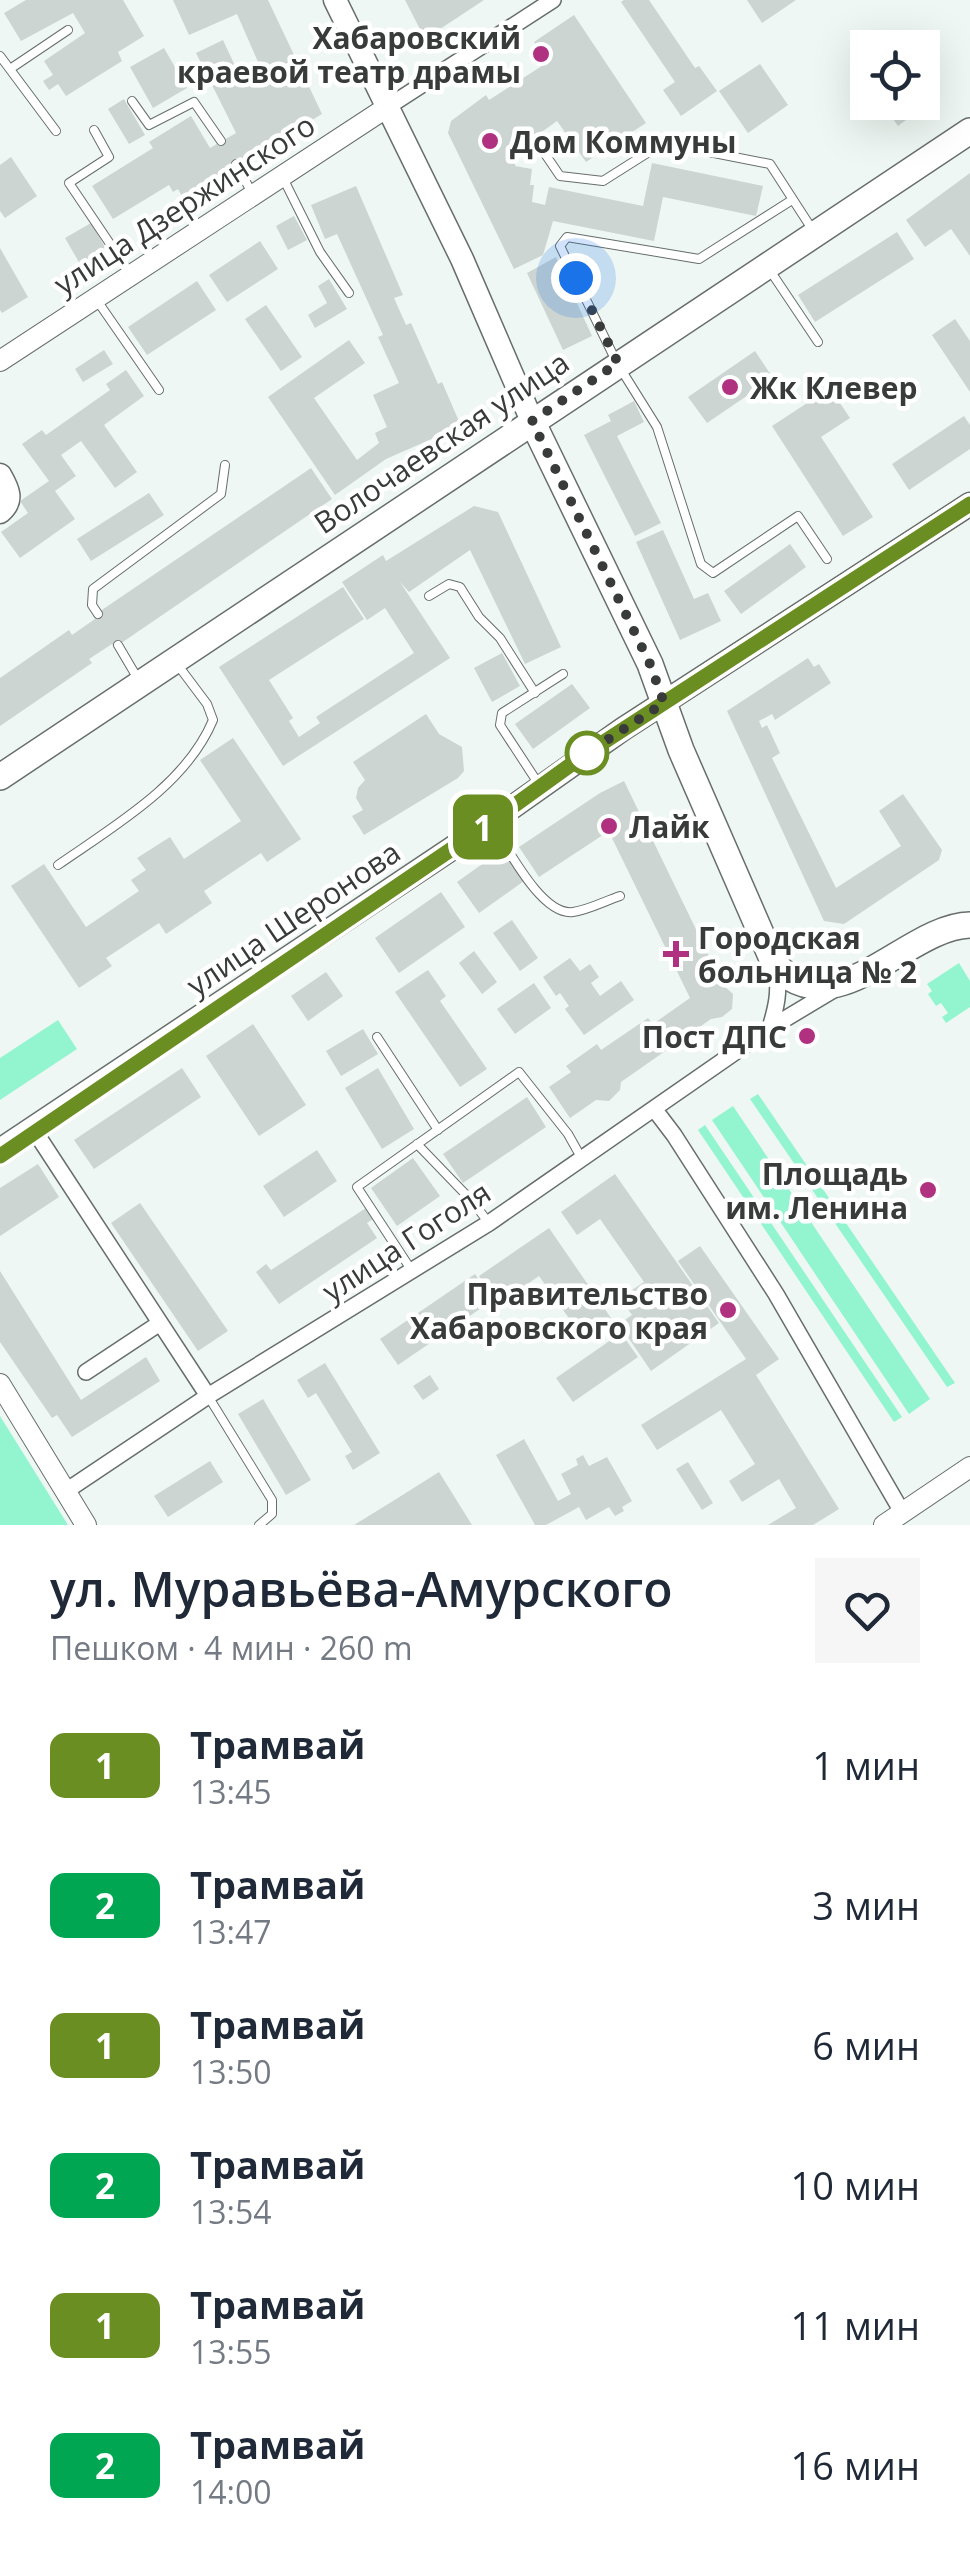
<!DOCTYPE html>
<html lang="ru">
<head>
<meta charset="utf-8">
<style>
  body { margin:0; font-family:"Open Sans",sans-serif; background:#f6f6f7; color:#1f2937; height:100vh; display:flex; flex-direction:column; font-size:38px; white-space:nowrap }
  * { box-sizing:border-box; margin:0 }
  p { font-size:32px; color:#747a83 }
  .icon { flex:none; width:55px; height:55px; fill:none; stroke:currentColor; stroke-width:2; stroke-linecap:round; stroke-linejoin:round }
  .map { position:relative; height:1525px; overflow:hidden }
  .details { display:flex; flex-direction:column; background:#fff; flex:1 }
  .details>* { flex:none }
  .badge { padding:0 20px; border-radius:15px; font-size:35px; line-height:65px }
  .buttons { position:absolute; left:850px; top:30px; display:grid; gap:20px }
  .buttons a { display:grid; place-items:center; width:90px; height:90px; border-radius:0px; background:#fff; box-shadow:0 10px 40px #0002; font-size:50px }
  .you { position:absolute; width:50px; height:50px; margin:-25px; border:8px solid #fff; border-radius:50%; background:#1a73e8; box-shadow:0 0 0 15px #1a73e833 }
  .map>.badge { position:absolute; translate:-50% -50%; box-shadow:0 0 0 5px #fff }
  .round { display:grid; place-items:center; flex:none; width:105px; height:105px; border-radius:0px; background:#f6f6f7 }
  .overview { display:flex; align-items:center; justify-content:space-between; height:170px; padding:0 50px }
  h1 { font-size:48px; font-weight:600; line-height:75px }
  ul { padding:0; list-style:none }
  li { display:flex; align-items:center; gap:30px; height:140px; padding:0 50px }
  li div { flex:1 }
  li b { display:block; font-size:38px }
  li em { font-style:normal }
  li .badge { min-width:110px; font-weight:700; text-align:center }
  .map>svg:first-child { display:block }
</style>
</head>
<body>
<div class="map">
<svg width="970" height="1525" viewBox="0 0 970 1525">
  <rect width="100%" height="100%" fill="#eef7f3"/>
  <!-- green -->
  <path fill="#93f5cf" d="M959,963L970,981V1007L946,1023L942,1017L948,1013L941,1003L936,1006L928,994L932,991L927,984Z
    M58,1020L77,1049L0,1100V1058Z
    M758,1094L955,1383L947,1387L750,1099Z
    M733,1106L930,1399L909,1414L712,1120Z
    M705,1125L902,1417L894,1422L698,1130Z
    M0,1416L68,1525H0Z"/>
  <!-- building -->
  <path fill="#ccd5d1" d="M26,0H123L144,36L118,52L122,61L66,96L58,84L49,90L43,81L53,75L44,61L85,33L73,13L21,41L4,13Z
    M173,0H268L322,114L183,198L178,189L173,192L169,185L113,219L92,186L153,148L149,142L191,116L210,148L236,133L196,53L223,40L242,81L262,71L237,14L189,35Z
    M405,0H484L425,39Z
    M624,0H649L695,68L699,66L717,91L681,116L663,90L675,82L621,2Z
    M747,0H796L762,23Z
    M574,15L646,123L586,162L557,121L518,149L515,166L532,169L530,185H534L532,202L545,205L549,187L643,206L652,163L763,186L756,216L663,197L654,241L553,221L543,255L514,269L448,133L451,121L486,95L489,100L548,62L534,42Z
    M164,48L187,88L153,108L130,67Z
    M760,64L788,105L748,133L719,91Z
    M124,99L145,135L129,144L108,109Z
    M881,102H912L918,111L898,126Z
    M11,157L37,196L5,218L0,211V165Z
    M970,173V256L951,229L925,247L906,220Z
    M356,186L403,295L394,298L406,325L411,323L438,384L442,382L461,426L386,459L335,495L268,397L349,340L365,363L314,398L357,460L379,443L375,433L387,427L373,395L399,383L378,337L383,335L337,234L325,239L311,205Z
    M294,216L307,240L288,250L276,226Z
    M91,223L106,249L80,264L65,238Z
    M897,232L914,259L815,322L798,295Z
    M260,241L278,269L227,302L209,275Z
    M0,248L28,297L2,313L0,310Z
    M556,257L592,336L563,350L527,273Z
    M329,279L347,309L315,328L308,315L327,303L318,286Z
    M197,281L216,310L147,355L128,327Z
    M266,305L302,357L281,371L245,319Z
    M955,319L970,341V392L932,335Z
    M104,350L113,364L83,382L75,369Z
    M755,351L773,378L707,423L688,397Z
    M126,370L144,396L104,425L137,472L115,488L81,441L61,455L76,476L55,491L75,519L20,558L1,532L28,513L20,501L49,481L22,444L42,430L46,435L110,390L106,384Z
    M830,388L850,418L821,437L873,517L843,536L772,426Z
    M634,401L644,422L617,436L661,523L635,536L584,435L611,421L608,415Z
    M964,416L970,425V449L909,490L892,464Z
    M311,468L332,499L114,648L112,644L89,659L92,663L0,726V678L69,630L72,635L95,619L93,616Z
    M149,493L164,515L91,561L77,539Z
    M474,506L498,512L561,647L525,664L470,550L409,592L400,582L450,658L283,766L219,667L343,587L364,619L269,680L293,718L289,721L299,737L320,723L316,717L414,653L385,608L367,620L342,582L383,555L386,561Z
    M663,530L694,599L708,593L721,621L680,640L636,542Z
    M790,544L806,567L741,614L724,591Z
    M502,653L520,686L492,702L474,668Z
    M808,658L814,667L819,664L831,683L775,720L772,714L759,721L762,728L767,725L780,753L772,758L836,888L901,846L879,811L903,794L942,850L939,860L844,924L824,921L727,711Z
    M572,684L590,708L533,749L515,724Z
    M426,714L439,734L462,747L464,771L458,778L364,835L352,816L363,810L356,798L358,788L365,780L353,762Z
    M233,738L301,839L267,862L261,853L204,891L212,903L166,934L159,923L106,958L112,966L79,988L11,886L44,864L86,927L139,891L131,880L146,870L137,858L170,837L184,859L241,821L200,760Z
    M624,781L723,985L733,994L732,1009L722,1017L711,1019L621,1082L620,1090L609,1101L596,1100L570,1118L549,1087L571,1072L566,1066L597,1044L601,1050L648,1018L653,1024L690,998L612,838L616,836L612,829L539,877L519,847L600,793Z
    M502,850L524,881L479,913L457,882Z
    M441,892L465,927L399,973L375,938Z
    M512,920L538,958L520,971L493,933Z
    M474,951L497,982L482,994L459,963Z
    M570,958L580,971L590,964L599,977L591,983L600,996L621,981L634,1000L584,1035L565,1009L569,1006L560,993L556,996L543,977Z
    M428,970L446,996L440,1001L487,1069L460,1087L395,992Z
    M326,972L343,996L308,1021L291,996Z
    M534,983L551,1008L515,1034L497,1009Z
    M253,1024L306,1105L259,1136L206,1056Z
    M363,1029L378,1054L341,1076L326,1051Z
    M182,1068L201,1097L94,1169L74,1140Z
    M378,1068L414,1129L382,1149L345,1088Z
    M527,1097L546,1127L463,1183L443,1154Z
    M317,1150L337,1181L284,1217L263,1186Z
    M413,1158L440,1196L397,1226L371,1188Z
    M38,1164L59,1197L0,1236V1188Z
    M615,1174L719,1323L651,1371L619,1324L632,1315L620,1298L644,1282L600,1219L577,1235L561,1212Z
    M140,1203L228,1331L198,1351L111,1223Z
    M366,1208L373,1219L367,1223L377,1238L279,1304L256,1272L266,1264L271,1270Z
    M549,1228L611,1318L583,1338L539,1276L499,1304L479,1276Z
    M700,1246L779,1359L756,1375L839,1509L813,1525H768L796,1508L779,1479L742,1502L729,1481L755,1464L721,1410L657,1450L641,1425L746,1359L678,1261Z
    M0,1271L81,1400L146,1357L160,1381L72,1437L57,1415L52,1418L0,1342Z
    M475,1274L493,1300L398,1365L380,1339Z
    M621,1333L638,1357L573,1402L556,1378Z
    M325,1363L380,1453L353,1470L345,1456L352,1452L316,1393L308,1398L297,1380Z
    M430,1375L439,1389L423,1400L413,1386Z
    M263,1399L311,1480L286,1495L238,1414Z
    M524,1439L558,1501L571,1494L561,1474L578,1465L576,1459L583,1455L589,1466L607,1457L632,1501L622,1507L624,1511L615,1516L609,1507L586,1520L579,1507L546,1525H535L496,1455Z
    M210,1461L223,1482L168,1517L154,1496Z
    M688,1462L713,1503L702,1510L676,1469Z
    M439,1472L472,1525H354L393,1501Z"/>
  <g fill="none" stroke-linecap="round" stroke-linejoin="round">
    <defs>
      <path id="service" d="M0,56L56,131
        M10,69L68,30
        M132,101L149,125L194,102L221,141
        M94,130L109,157L69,183L129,272
        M543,151L560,176L603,181L663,143L770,164L812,229
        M236,164L251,191
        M284,180L320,252L349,293
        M769,269L818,342
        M96,299L159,390
        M615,359L560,246L567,237L699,259L792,200
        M622,371L657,427L701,564L713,573L798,516L827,559
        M429,596L449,584L460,587L479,617L500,638L535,693
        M98,614L92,605L93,589L221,494L225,465
        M118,645L138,679
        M538,783L500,725L502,713L563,674
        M493,826C509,850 542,916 573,912C588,910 605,901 620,896
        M58,865C114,826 186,785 213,720L207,704L177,664
        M377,1037L438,1130
        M417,1144L473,1202L488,1222
        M412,1271L357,1187L519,1072L568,1134L582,1159
        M208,1396L272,1500V1514L259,1525"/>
      <path id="minor" d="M386,108L553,0
        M770,1028C776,1008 781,989 775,968
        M655,1110L674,1135L776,1294L902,1512
        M32,1127L208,1396
        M86,1372L160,1323
        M66,1491L208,1396L489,1223L770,1028L835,989"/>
      <path id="tertiary" d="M0,361L386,108
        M0,1384L86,1525
        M884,1525L970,1467"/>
      <path id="secondary" d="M335,0L462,259L532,421
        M0,475C8,489 14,500 0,512
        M0,1150L490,823L623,729L970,504"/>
      <path id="primary" d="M532,421L650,664L681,750L773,961C778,966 784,974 790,978C848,1013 912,926 970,925
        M0,777L970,131"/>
    </defs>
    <!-- service casing -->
    <use href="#service" stroke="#676e6b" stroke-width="10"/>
    <!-- minor casing -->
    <use href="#minor" stroke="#676e6b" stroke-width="18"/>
    <!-- tertiary casing -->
    <use href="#tertiary" stroke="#676e6b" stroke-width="22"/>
    <!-- secondary casing -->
    <use href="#secondary" stroke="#676e6b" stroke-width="25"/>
    <!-- primary casing -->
    <use href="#primary" stroke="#676e6b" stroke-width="28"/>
    <!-- service -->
    <use href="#service" stroke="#fff" stroke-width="8"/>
    <!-- minor -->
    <use href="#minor" stroke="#fff" stroke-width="15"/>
    <!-- tertiary -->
    <use href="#tertiary" stroke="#fff" stroke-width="20"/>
    <!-- secondary -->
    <use href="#secondary" stroke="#fff" stroke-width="22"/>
    <!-- primary -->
    <use href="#primary" stroke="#fff" stroke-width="25"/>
    <!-- tram -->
    <path stroke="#6b706e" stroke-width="2.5" d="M0,1156L490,823L587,753L970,504"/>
  </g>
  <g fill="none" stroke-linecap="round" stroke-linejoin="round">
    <defs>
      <path id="line" d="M0,1156L490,823L587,753L970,504"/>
    </defs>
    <!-- line casing -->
    <use href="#line" stroke="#fff" stroke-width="22"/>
    <!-- line -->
    <use href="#line" stroke="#6b8e23" stroke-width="15"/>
    <!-- walk -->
    <path stroke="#383b3a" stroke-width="10" stroke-dasharray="0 18" d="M576,278L618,363L532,421L650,664L664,703L587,753"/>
  </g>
  <!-- markers -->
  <g fill="#b03180" stroke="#fff" stroke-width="4">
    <circle cx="541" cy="54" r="10"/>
    <circle cx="490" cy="141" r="10"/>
    <circle cx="730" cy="387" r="10"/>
    <circle cx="609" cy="826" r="10"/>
    <path d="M671 939h10v10h10v10h-10v10h-10v-10h-10v-10h10z"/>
    <circle cx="807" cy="1036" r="10"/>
    <circle cx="928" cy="1190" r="10"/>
    <circle cx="728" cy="1310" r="10"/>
  </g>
  <circle fill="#fff" stroke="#6b8e23" stroke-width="5" cx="587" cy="753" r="20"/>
  <g text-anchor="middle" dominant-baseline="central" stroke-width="9" stroke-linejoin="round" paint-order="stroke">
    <!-- poi labels -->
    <g font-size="30" font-weight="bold" fill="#383b3a" stroke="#fff" text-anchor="end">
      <text x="521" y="37">Хабаровский<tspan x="521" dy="34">краевой театр драмы</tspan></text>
      <text x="510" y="141" text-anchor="start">Дом Коммуны</text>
      <text x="750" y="387" text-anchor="start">Жк Клевер</text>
      <text x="629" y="826" text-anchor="start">Лайк</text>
      <text x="698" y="937" text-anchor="start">Городская<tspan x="698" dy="34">больница № 2</tspan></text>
      <text x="787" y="1036">Пост ДПС</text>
      <text x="908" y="1173">Площадь<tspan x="908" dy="34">им. Ленина</tspan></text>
      <text x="708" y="1293">Правительство<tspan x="708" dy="34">Хабаровского края</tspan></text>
    </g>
    <!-- street labels -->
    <g font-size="30" fill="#383b3a" stroke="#fff">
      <text transform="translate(184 204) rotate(-33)">улица Дзержинского</text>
      <text transform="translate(441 442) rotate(-34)">Волочаевская улица</text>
      <text transform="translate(293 918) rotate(-34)">улица Шеронова</text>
      <text transform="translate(406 1241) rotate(-33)">улица Гоголя</text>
    </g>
  </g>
</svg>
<div class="buttons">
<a><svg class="icon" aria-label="locate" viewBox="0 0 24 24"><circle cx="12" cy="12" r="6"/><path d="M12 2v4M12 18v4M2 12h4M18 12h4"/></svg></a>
</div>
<div class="you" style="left:576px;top:278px"></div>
<b class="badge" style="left:483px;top:827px;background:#6b8e23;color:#fff">1</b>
</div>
<section class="details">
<div class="overview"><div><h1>ул. Муравьёва-Амурского</h1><p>Пешком · 4 мин · 260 m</p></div><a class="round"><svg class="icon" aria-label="heart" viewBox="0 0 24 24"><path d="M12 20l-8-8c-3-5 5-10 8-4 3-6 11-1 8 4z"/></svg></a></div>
<ul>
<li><span class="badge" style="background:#6b8e23;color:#fff">1</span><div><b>Трамвай</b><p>13:45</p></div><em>1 мин</em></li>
<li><span class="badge" style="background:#00a651;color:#fff">2</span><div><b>Трамвай</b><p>13:47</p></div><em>3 мин</em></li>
<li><span class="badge" style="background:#6b8e23;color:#fff">1</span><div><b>Трамвай</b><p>13:50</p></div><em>6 мин</em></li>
<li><span class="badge" style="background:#00a651;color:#fff">2</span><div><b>Трамвай</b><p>13:54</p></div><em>10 мин</em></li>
<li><span class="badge" style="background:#6b8e23;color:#fff">1</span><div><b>Трамвай</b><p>13:55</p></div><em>11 мин</em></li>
<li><span class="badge" style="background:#00a651;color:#fff">2</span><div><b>Трамвай</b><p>14:00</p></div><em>16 мин</em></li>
</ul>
</section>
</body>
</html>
